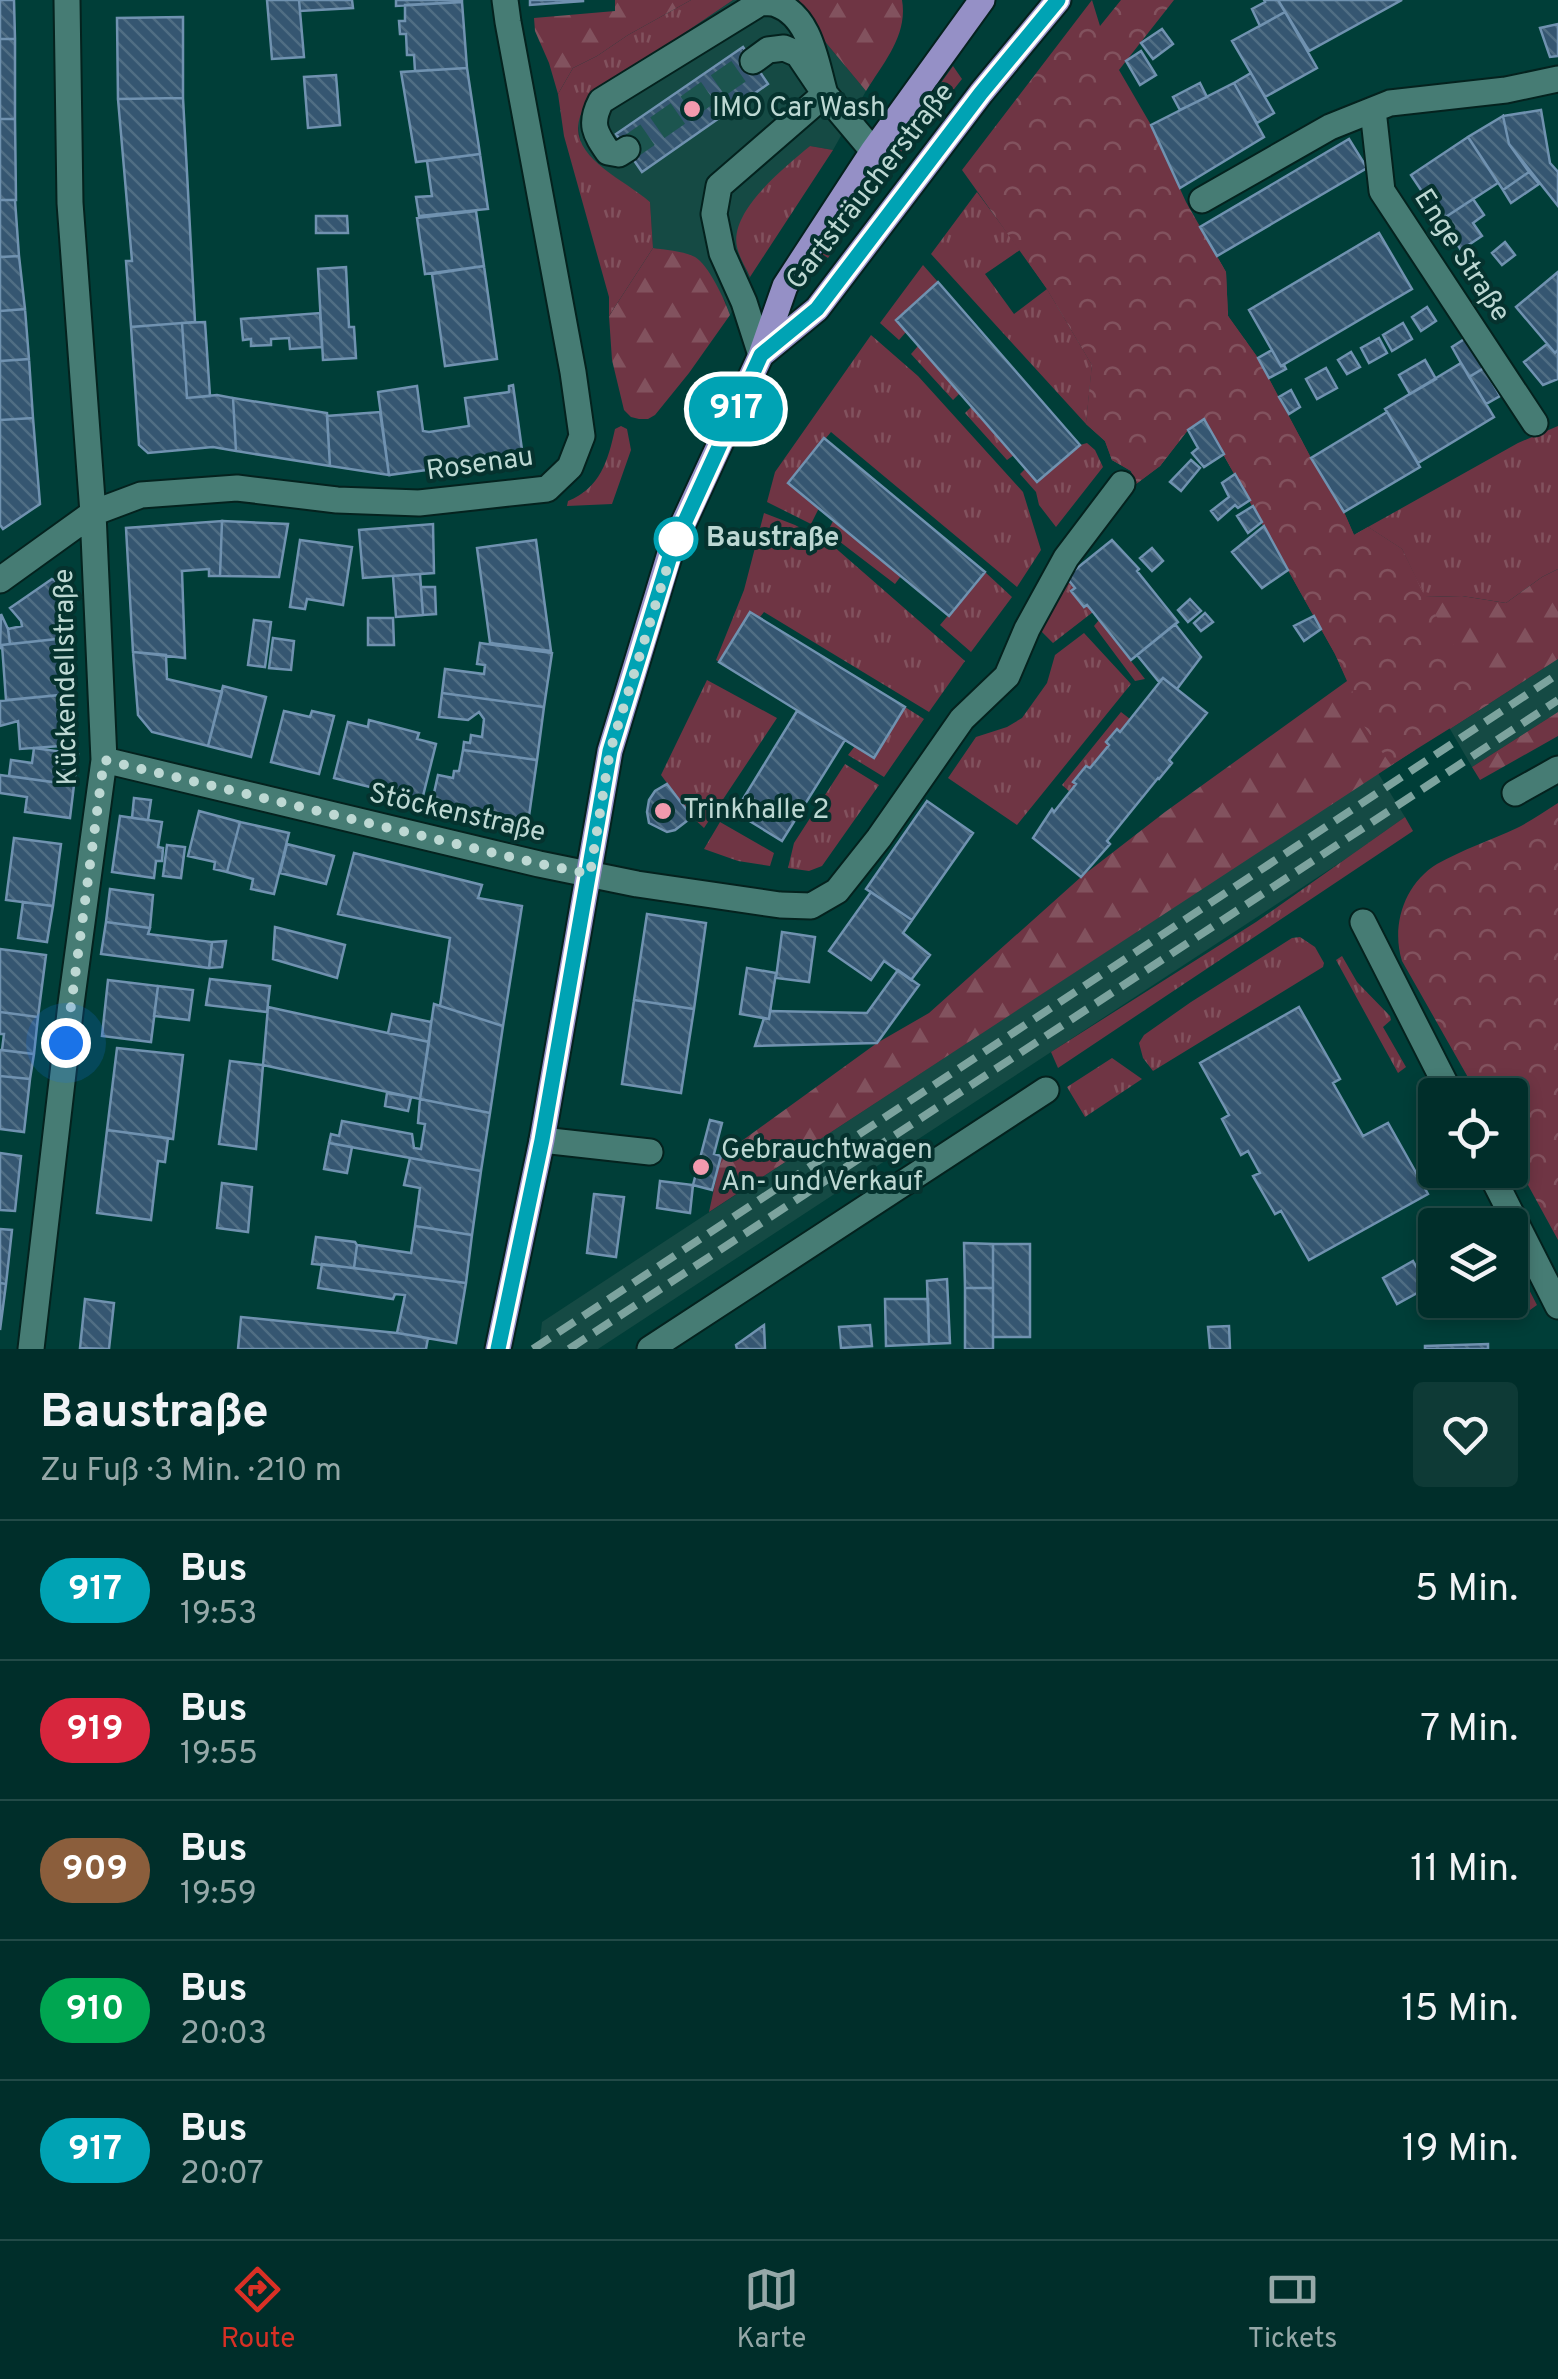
<!DOCTYPE html>
<html lang="de">
<head>
<meta charset="utf-8">
<style>
  body { margin:0; font-family:Overpass,sans-serif; background:#0e3a36; color:#f1f3f6; height:100vh; display:flex; flex-direction:column; font-size:38px; white-space:nowrap }
  * { box-sizing:border-box; margin:0 }
  p { font-size:32px; color:#95a8a8 }
  .icon { flex:none; width:55px; height:55px; fill:none; stroke:currentColor; stroke-width:2; stroke-linecap:round; stroke-linejoin:round }
  .map { position:relative; height:1349px; overflow:hidden }
  .side { display:flex; flex-direction:column; background:#002e2a; flex:1 }
  .side>* { flex:none }
  .badge { padding:0 20px; border-radius:32px; font-size:35px; line-height:65px }
  .tools { position:absolute; left:1418px; top:1078px; display:grid; gap:20px }
  .tools a { display:grid; place-items:center; width:110px; height:110px; border-radius:10px; background:#002e2a; box-shadow:0 5px 15px #0003,0 0 0 2px #224a47; font-size:50px }
  .you { position:absolute; width:50px; height:50px; margin:-25px; border:8px solid #fff; border-radius:50%; background:#1a73e8; box-shadow:0 0 0 15px #1a73e833 }
  .map>.badge { position:absolute; translate:-50% -50%; box-shadow:0 0 0 5px #fff }
  .round { display:grid; place-items:center; flex:none; width:105px; height:105px; border-radius:10px; background:#0e3a36 }
  .overview { display:flex; align-items:center; justify-content:space-between; height:170px; padding:0 40px }
  h1 { font-size:48px; font-weight:700; line-height:75px }
  ul { padding:0; list-style:none }
  li { display:flex; align-items:center; gap:30px; height:140px; padding:0 40px; border-top:2px solid #224a47 }
  li div { flex:1 }
  li b { display:block; font-size:38px }
  li em { font-style:normal }
  li .badge { min-width:110px; font-weight:700; text-align:center }
  .menu { display:flex; justify-content:space-around; align-items:center; height:140px; border-top:2px solid #224a47; background:#002e2a; font-size:28px; color:#95a8a8 }
  .menu a { display:grid; justify-items:center; gap:5px }
  .menu .on { color:#d93025 }
  .map>svg:first-child { display:block }
</style>
</head>
<body>
<div class="map">
<svg width="1558" height="1349" viewBox="0 0 1558 1349">
  <defs>
    <pattern id="grass-tufts" width="24" height="20" patternUnits="userSpaceOnUse" patternTransform="scale(2.5)"><rect width="24" height="20" fill="#6f3544"/><path d="M3 7l-1-3M5 7V3M7 7l1-3M15 17l-1-3M17 17v-4M19 17l1-3" fill="none" stroke="#82525e"/></pattern>
    <pattern id="forest-firs" width="22" height="20" patternUnits="userSpaceOnUse" patternTransform="scale(2.5)"><rect width="22" height="20" fill="#6f3544"/><path d="M5 1l3.5 6h-7zM16 11l3.5 6h-7z" fill="#82525e"/></pattern>
    <pattern id="park-crowns" width="20" height="18" patternUnits="userSpaceOnUse" patternTransform="scale(2.5)"><rect width="20" height="18" fill="#6f3544"/><path d="M2 6a3 3 0 1 1 6 0M12 15a3 3 0 1 1 6 0" fill="none" stroke="#82525e"/></pattern>
    <pattern id="building-back-hatch" width="6" height="6" patternUnits="userSpaceOnUse" patternTransform="scale(2.5)"><rect width="6" height="6" fill="#355671"/><path d="M-1 5l2 2M0 0l6 6M5-1l2 2" fill="none" stroke="#506e84"/></pattern>
  </defs>
  <rect width="100%" height="100%" fill="#003e38"/>
  <!-- built -->
  <path fill="#154a44" d="M733,0H795L822,38L866,91L833,150L810,146L757,197L744,265L750,277L730,315L725,301L693,256L653,248L650,202L596,164L581,146L578,124L581,109L593,95Z
    M1558,659V712L1472,767L1450,729Z
    M1378,773L1405,817L1347,858L598,1349H539L542,1322Z"/>
  <!-- grass -->
  <path fill="url(#grass-tufts)" d="M691,0H733L593,95C548,149 616,173 650,202L653,248L609,316V297L564,136L558,94L573,68L597,56L628,35Z
    M953,66L962,79L871,194L828,258L822,254L864,190Z
    M810,146L833,150L750,277C746,268 739,257 737,247C729,211 785,167 810,146Z
    M977,192L1020,250L985,274L1014,314L1047,289L1092,365L1086,424L931,254Z
    M923,265L938,282L896,319L906,332L899,340L880,323Z
    M871,335L918,376L1023,492L1041,550L1017,587L831,432L788,483L819,508L811,524L767,502L775,472Z
    M918,346L960,393L953,400L911,354Z
    M971,407L1014,455L1007,460L965,413Z
    M621,426L627,429L631,450L612,504L567,506L568,501C600,488 608,461 615,429Z
    M1558,426V569L1542,577L1506,603L1462,596L1425,597L1402,549L1368,527L1518,443Z
    M1087,443L1095,450L1103,467L1056,527L1039,505L1036,492L1020,474L1025,469L1037,482L1080,445Z
    M764,513L795,525L832,545L965,661L929,712L764,612L760,617L750,612L719,662L716,660L744,590Z
    M833,521L901,576L895,584L831,535L829,529Z
    M985,572L1012,597L971,652L940,625Z
    M1066,577L1093,612L1053,643L1041,631Z
    M1099,620L1145,679L1135,681L1094,626Z
    M1084,633L1131,684L1017,825L948,778L976,737L1007,727L1022,718L1047,683L1055,655Z
    M707,680L777,718L704,828L692,817L661,775Z
    M905,707L924,719L884,777L848,755L855,746L874,757Z
    M1121,712L1130,719L1120,732L1116,730L1106,742L1109,745L1090,768L1085,766L1074,781L1076,784L1070,792L1062,785Z
    M845,764L879,785L822,866L809,871L788,868L794,843Z
    M1405,817L1413,831L1058,1068L1051,1052L1256,922Z
    M720,822L774,853L770,866L738,861L704,849Z
    M1300,937L1315,947L1324,963L1323,967L1153,1071L1143,1058L1139,1043L1144,1035L1191,1002L1292,938Z
    M1342,956L1357,982L1390,1016L1391,1020L1383,1027L1406,1067L1398,1073L1336,960Z
    M1112,1058L1142,1079L1085,1117L1067,1087Z
    M1510,1253L1537,1305L1530,1310L1510,1272Z"/>
  <!-- forest -->
  <path fill="url(#forest-firs)" d="M615,0H691L628,35L597,56L573,68L558,94L549,63L535,31L534,18L615,11Z
    M795,0H902C908,35 884,62 866,91L822,38Z
    M1112,195L1415,750L709,1212L721,1156L877,1043L929,1013L1081,877L1165,812L1347,681L1335,654L1204,420L1188,430L1160,466L1136,484L1131,471L1112,460L1105,441L1086,424L1092,365L1047,289L1020,250Z
    M1190,211L1226,272L1228,316L1258,358L1311,458L1344,512L1354,535L1368,527L1402,549L1426,597L1462,596L1506,603L1542,577L1558,569V659L1450,729L1156,229Z
    M653,248C666,250 683,251 695,257C708,264 725,300 730,315L689,373L655,415L648,419H639L631,417L624,410L612,360L609,316Z
    M1558,712V736L1480,780L1472,767Z"/>
  <!-- park -->
  <path fill="url(#park-crowns)" d="M1092,0L1100,26L1121,0H1174L1119,70L1151,125L1186,202L1226,272L1228,316L1258,358L1311,458L1344,512L1354,535L1368,527L1402,549L1425,597L1489,704L1391,765L1364,726L1355,697L1335,654L1204,420L1188,430L1160,466L1136,484L1131,471L1112,460L1105,441L1086,424L1092,365L1047,289L962,170Z
    M1558,803V1240L1510,1152V1095H1478L1402,961C1391,926 1404,884 1437,864C1462,850 1491,840 1517,828C1531,821 1544,812 1558,803Z"/>
  <!-- building -->
  <path fill="url(#building-back-hatch)" stroke="#7092b0" stroke-width="2.5" d="M0,0H14L15,39H0Z
    M267,0H299L304,57L272,59Z
    M299,0H352L353,8L300,11Z
    M396,0H462V2L396,6Z
    M530,0H583V1L530,5Z
    M1264,0H1278L1285,12L1260,26L1252,9L1265,2Z
    M1278,0H1402L1309,51Z
    M462,2L467,68L415,71L414,55H407L406,34H400L399,21H405V5Z
    M1285,12L1317,68L1265,97L1232,41Z
    M183,17V98L118,99L117,18Z
    M1558,24V56L1550,57L1540,28Z
    M1162,29L1173,44L1153,59L1141,43Z
    M0,39H15V119H0Z
    M743,47L768,84L642,172L616,134Z
    M1141,51L1156,75L1140,85L1126,61Z
    M467,68L480,154L416,162L401,72Z
    M1251,73L1274,113L1257,123L1234,83Z
    M336,75L340,125L308,128L304,77Z
    M1200,83L1207,97L1180,110L1173,97Z
    M1234,83L1264,137L1180,188L1151,125Z
    M183,98L195,322L131,327L126,261H132L118,99Z
    M1541,110L1550,163L1558,172V206L1509,144L1503,116Z
    M1503,116L1509,144L1529,172L1503,190L1468,137Z
    M0,119H15L16,200H0Z
    M1468,137L1498,183L1441,220L1411,175Z
    M1349,139L1367,168L1217,256L1200,227Z
    M480,154L488,209L419,216L416,197L432,196L427,161Z
    M1529,172L1539,184L1511,203L1503,190Z
    M1473,199L1484,215L1473,223L1482,236L1461,250L1441,220Z
    M0,200H15L19,256L0,257Z
    M476,211L484,266L425,274L417,218Z
    M316,216H347L348,233H316Z
    M1379,233L1412,289L1281,366L1249,310Z
    M1505,242L1515,255L1502,265L1492,253Z
    M19,256L25,309L0,311V257Z
    M484,266L497,359L445,366L432,274Z
    M346,267L349,327H354L356,358L323,360L318,269Z
    M1558,272V350L1555,353L1516,307Z
    M938,282L1080,445L1037,482L896,320Z
    M1427,307L1436,321L1421,331L1412,317Z
    M25,309L29,359L0,361V311Z
    M320,313L322,347L290,349L289,338L271,339V345L251,346V339L243,340L241,319Z
    M205,322L210,396L187,398L182,323Z
    M182,323L187,398L217,395L233,398L236,451L213,447L148,453L139,445L131,327Z
    M1403,323L1412,339L1392,351L1383,335Z
    M1379,338L1387,353L1369,363L1361,348Z
    M1466,338L1484,368L1469,377L1452,347Z
    M1547,344L1555,353L1558,350V379L1543,385L1524,362Z
    M1272,350L1281,366L1284,365L1286,369L1269,378L1258,358Z
    M1351,352L1360,367L1347,374L1338,360Z
    M29,359L33,418L0,420V361Z
    M1425,360L1436,379L1410,394L1399,375Z
    M1461,363L1494,417L1418,463L1385,409Z
    M1326,368L1337,388L1317,399L1306,379Z
    M1484,368L1500,396L1486,404L1469,377Z
    M513,385L523,457L389,475L378,392L417,386L423,431L429,432L469,426L465,398L509,392V386Z
    M1291,390L1300,407L1289,414L1279,397Z
    M233,398L327,413L330,466L236,451Z
    M380,412L389,475L330,466L327,416Z
    M1387,412L1420,467L1344,512L1311,458Z
    M33,418L40,504L3,529L0,525V420Z
    M1204,419L1224,454L1204,467L1192,453L1198,448L1188,430Z
    M824,438L985,572L949,616L788,483Z
    M1191,460L1200,468L1181,491L1170,482Z
    M1235,474L1250,500L1238,508L1235,505L1218,520L1211,511L1229,497L1222,483Z
    M1253,506L1262,522L1248,533L1237,516Z
    M222,521L220,576H209V569L182,571L185,658L133,652L126,528Z
    M222,521L288,524L279,577L220,576Z
    M433,524L434,573L363,578L359,530Z
    M1264,526L1288,570L1262,588L1232,552Z
    M300,540L352,547L343,605L307,599L305,609L290,607Z
    M536,540L551,651L490,643L477,548Z
    M1112,540L1139,569L1137,571L1178,622L1131,660L1093,612L1087,605L1084,607L1071,591L1075,588L1066,577Z
    M1152,548L1163,561L1152,571L1140,558Z
    M420,574L423,615L396,617L393,576Z
    M52,579L66,587V638L10,644L8,629L22,626L21,621L10,608Z
    M421,587H435L436,614L423,615Z
    M1190,599L1201,611L1188,622L1178,610Z
    M750,612L905,707L874,758L719,662Z
    M1205,613L1213,622L1201,631L1194,623Z
    M1,614L8,629L10,644L2,645L0,649Z
    M1314,616L1321,629L1304,641L1294,626Z
    M368,618H393L394,645H368Z
    M254,620L271,622L265,667L248,665Z
    M1175,624L1201,657L1177,689L1163,678L1159,682L1137,655Z
    M66,638L70,694L6,700L2,645Z
    M273,638L294,641L291,670L269,668Z
    M480,643L552,653L544,707L442,693L445,669L484,674L485,665L477,664Z
    M133,652L166,655L167,679L222,692L208,746L152,732L138,715Z
    M1163,678L1207,713L1169,760L1172,763L1159,779L1158,778L1107,841L1110,844L1081,877L1033,838L1052,809L1054,812L1076,784L1073,782L1086,766L1090,768L1109,745L1106,742L1117,729L1120,732Z
    M223,686L266,697L251,757L208,746Z
    M442,693L544,707L537,760L463,750L464,742L470,743L471,735L482,737L484,719L479,712L468,720L439,717Z
    M70,694L74,745L20,749L18,721L0,726V701Z
    M284,711L310,717L312,711L334,716L319,774L271,762Z
    M797,711L845,740L782,841L735,812Z
    M369,720L419,733L417,739L436,744L422,800L334,778L348,722L368,727Z
    M34,748L78,754L74,785L9,776L11,760L32,763Z
    M463,750L537,760L529,816L518,824L432,802L438,775L453,778L454,771H459Z
    M0,775L74,785L70,818L25,812L27,797L0,793Z
    M667,784L692,817L675,830L667,832L649,823L647,812L649,800L655,791Z
    M134,798L151,800L148,820L132,818Z
    M927,801L973,833L912,920L866,889Z
    M199,811L240,822L227,872L214,869L215,862L188,856Z
    M120,816L162,822L158,847L163,848L162,861H156L154,878L112,872Z
    M240,822L289,833L274,894L251,889L253,879L227,872Z
    M14,838L61,844L53,906L6,900Z
    M287,844L334,856L326,884L280,873Z
    M167,845L185,847L181,878L163,876Z
    M354,853L482,885L478,898L522,906L503,1026L440,1006L450,938L338,914Z
    M110,889L153,895L150,928L106,922Z
    M871,892L912,920L903,933L930,955L911,980L884,961L871,980L829,951Z
    M23,902L53,906L47,942L18,938Z
    M647,914L706,923L694,1009L634,1000Z
    M106,922L150,928L148,934L212,942L209,968L101,954Z
    M275,927L345,945L337,978L273,959Z
    M782,932L815,937L809,982L776,978Z
    M226,941L222,967L209,968L212,942Z
    M0,949L46,955L38,1017L0,1012Z
    M747,968L776,973L769,1019L740,1014Z
    M898,970L919,985L877,1043L755,1046L764,1018L769,1019L770,1011L867,1013Z
    M210,979L270,986L267,1012L206,1005Z
    M108,980L158,986L151,1042L102,1036Z
    M158,986L193,990L189,1020L154,1016Z
    M634,1000L694,1009L681,1093L622,1084Z
    M434,1004L503,1026L490,1113L420,1099Z
    M268,1007L429,1042L420,1099L263,1065Z
    M1299,1007L1340,1079L1333,1083L1363,1136L1388,1123L1428,1194L1309,1260L1281,1211L1275,1214L1253,1176L1260,1173L1248,1151L1241,1155L1222,1119L1229,1115L1200,1063Z
    M0,1012L38,1017L34,1054L2,1050L4,1034H0Z
    M392,1014L431,1022L429,1042L388,1033Z
    M117,1048L183,1055L173,1139L107,1130Z
    M0,1050L34,1054L30,1079L0,1076Z
    M230,1061L263,1065L256,1149L219,1144Z
    M0,1076L30,1079L24,1132L0,1129Z
    M387,1093L411,1097L408,1111L385,1106Z
    M420,1099L490,1113L481,1171L329,1143L331,1134L339,1136L342,1121L412,1134L414,1148L421,1149L425,1124L418,1123Z
    M710,1120L722,1123L714,1154L721,1156L712,1190L693,1185Z
    M107,1130L168,1138L165,1162L158,1161L151,1220L97,1213Z
    M329,1143L352,1147L347,1173L324,1169Z
    M0,1153L21,1156L15,1211L0,1210Z
    M410,1158L481,1171L472,1235L415,1226L420,1188L404,1185Z
    M660,1181L693,1185L690,1213L657,1208Z
    M222,1183L252,1187L248,1232L217,1228Z
    M594,1194L624,1197L616,1257L587,1253Z
    M415,1226L472,1235L466,1283L354,1268L357,1245L411,1253Z
    M0,1229L12,1230L6,1284L0,1283Z
    M316,1237L355,1242L357,1245L354,1268L312,1264Z
    M964,1243L993,1244V1288H965Z
    M993,1244H1030V1337H993Z
    M1413,1261L1428,1287L1397,1304L1383,1278Z
    M322,1264L466,1283L456,1343L397,1333L405,1295L395,1294L393,1299L318,1288Z
    M947,1279L950,1343L929,1344L927,1281Z
    M0,1283L6,1284L0,1330Z
    M965,1288H993V1349H965Z
    M85,1299L114,1303L109,1349L80,1348Z
    M885,1299H928L929,1344L886,1346Z
    M241,1317L397,1333L428,1338L426,1349H238Z
    M764,1325L765,1349H737L736,1345Z
    M870,1325L872,1346L841,1348L839,1327Z
    M1229,1326L1230,1349H1210L1208,1327Z
    M1488,1344V1349H1425V1346Z"/>
  <g fill="none" stroke-linecap="round" stroke-linejoin="round">
    <!-- minor-tunnel -->
    <path stroke="#1c554f" stroke-width="25" stroke-dasharray="25 12" stroke-linecap="butt" d="M627,149L753,61"/>
    <defs>
      <path id="minor" d="M753,61L768,50L784,48L798,54L825,94L873,151
        M1373,110L1382,191L1535,423
        M627,149L619,154L608,152C595,133 589,124 601,101L760,3C765,3 771,2 776,4C811,16 816,64 825,94
        M1202,200L1330,127L1390,103L1506,90L1558,79
        M761,355L744,302L722,253L714,214L719,186L825,94
        M0,580L93,513L141,495L237,488L337,500L419,503L547,489L570,467L582,436L573,372L508,22L505,0
        M104,760L539,864L637,884L780,905L811,906L837,891L879,838L962,719L1007,676L1027,629L1066,558L1122,484
        M1515,793L1558,769
        M1363,922L1451,1095
        M542,1140L650,1152
        M1489,1170L1558,1306
        M31,1349L71,1004L104,760L93,513L70,203L67,0
        M650,1349L1046,1090"/>
      <path id="major" d="M761,355L817,309L981,93L1058,0
        M498,1349L542,1140L610,751L671,550L761,355L785,286L873,151L982,0"/>
    </defs>
    <!-- minor casing -->
    <use href="#minor" stroke="#04221e" stroke-width="29"/>
    <!-- major casing -->
    <use href="#major" stroke="#04221e" stroke-width="29"/>
    <!-- minor -->
    <use href="#minor" stroke="#467c74" stroke-width="25"/>
    <!-- major -->
    <use href="#major" stroke="#9590c6" stroke-width="25"/>
    <!-- rail -->
    <path stroke="#7ca39e" stroke-width="8" stroke-dasharray="20 10" stroke-linecap="butt" d="M533,1349L1558,674
      M569,1349L1558,700"/>
  </g>
  <g fill="none" stroke-linecap="round" stroke-linejoin="round">
    <defs>
      <path id="line" d="M498,1349L542,1140L610,751L672,550L761,355L817,309L981,93L1058,0"/>
    </defs>
    <!-- line casing -->
    <use href="#line" stroke="#fff" stroke-width="22"/>
    <!-- line -->
    <use href="#line" stroke="#00a3b4" stroke-width="15"/>
    <!-- walk -->
    <path stroke="#bdd8d3" stroke-width="10" stroke-dasharray="0 18" d="M66,1043L104,760L540,864L590,874L610,751L676,539"/>
  </g>
  <!-- markers -->
  <g fill="#f29aae" stroke="#05322e" stroke-width="4">
    <circle cx="692" cy="109" r="10"/>
    <circle cx="663" cy="811" r="10"/>
    <circle cx="701" cy="1167" r="10"/>
  </g>
  <circle fill="#fff" stroke="#00a3b4" stroke-width="5" cx="676" cy="539" r="20"/>
  <g text-anchor="middle" dominant-baseline="central" stroke-width="8" stroke-linejoin="round" paint-order="stroke">
    <!-- poi labels -->
    <g font-size="28" fill="#bdd8d3" stroke="#05322e" text-anchor="start">
      <text x="712" y="109">IMO Car Wash</text>
      <text x="683" y="811">Trinkhalle 2</text>
      <text x="721" y="1151">Gebrauchtwagen<tspan x="721" dy="32">An- und Verkauf</tspan></text>
    </g>
    <!-- street labels -->
    <g font-size="28" fill="#bdd8d3" stroke="#05322e">
      <text transform="translate(871 187) rotate(-52)">Gartsträucherstraße</text>
      <text transform="translate(1461 256) rotate(57)">Enge Straße</text>
      <text transform="translate(480 465) rotate(-8)">Rosenau</text>
      <text transform="translate(67 677) rotate(-91)">Kückendellstraße</text>
      <text transform="translate(457 814) rotate(13)">Stöckenstraße</text>
    </g>
    <!-- stop labels -->
    <g font-size="28" font-weight="bold" fill="#bdd8d3" stroke="#05322e" text-anchor="start">
      <text x="706" y="539">Baustraße</text>
    </g>
  </g>
</svg>
<div class="tools">
<a><svg class="icon" aria-label="locate" viewBox="0 0 24 24"><circle cx="12" cy="12" r="6"/><path d="M12 2v4M12 18v4M2 12h4M18 12h4"/></svg></a>
<a><svg class="icon" aria-label="layers" viewBox="0 0 24 24"><path d="M12 4l9 5-9 5-9-5zM3 14l9 5 9-5"/></svg></a>
</div>
<div class="you" style="left:66px;top:1043px"></div>
<b class="badge" style="left:736px;top:409px;background:#00a3b4;color:#fff">917</b>
</div>
<section class="side">
<div class="overview"><div><h1>Baustraße</h1><p>Zu Fuß · 3 Min. · 210 m</p></div><a class="round"><svg class="icon" aria-label="heart" viewBox="0 0 24 24"><path d="M12 20l-8-8c-3-5 5-10 8-4 3-6 11-1 8 4z"/></svg></a></div>
<ul>
<li><span class="badge" style="background:#00a3b4;color:#fff">917</span><div><b>Bus</b><p>19:53</p></div><em>5 Min.</em></li>
<li><span class="badge" style="background:#d7263d;color:#fff">919</span><div><b>Bus</b><p>19:55</p></div><em>7 Min.</em></li>
<li><span class="badge" style="background:#8b5e3c;color:#fff">909</span><div><b>Bus</b><p>19:59</p></div><em>11 Min.</em></li>
<li><span class="badge" style="background:#00a651;color:#fff">910</span><div><b>Bus</b><p>20:03</p></div><em>15 Min.</em></li>
<li><span class="badge" style="background:#00a3b4;color:#fff">917</span><div><b>Bus</b><p>20:07</p></div><em>19 Min.</em></li>
</ul>
</section>
<nav class="menu">
<a class="on"><svg class="icon" aria-label="directions" viewBox="0 0 24 24"><path d="M12 3l9 9-9 9-9-9zM9 14v-3h6M13 9l2 2-2 2"/></svg>Route</a>
<a><svg class="icon" aria-label="map" viewBox="0 0 24 24"><path d="M3 6l6-2 6 2 6-2v14l-6 2-6-2-6 2zM9 4v14M15 6v14"/></svg>Karte</a>
<a><svg class="icon" aria-label="tickets" viewBox="0 0 24 24"><path d="M3 7h18v10H3zM15 7v10"/></svg>Tickets</a>
</nav>
</body>
</html>
